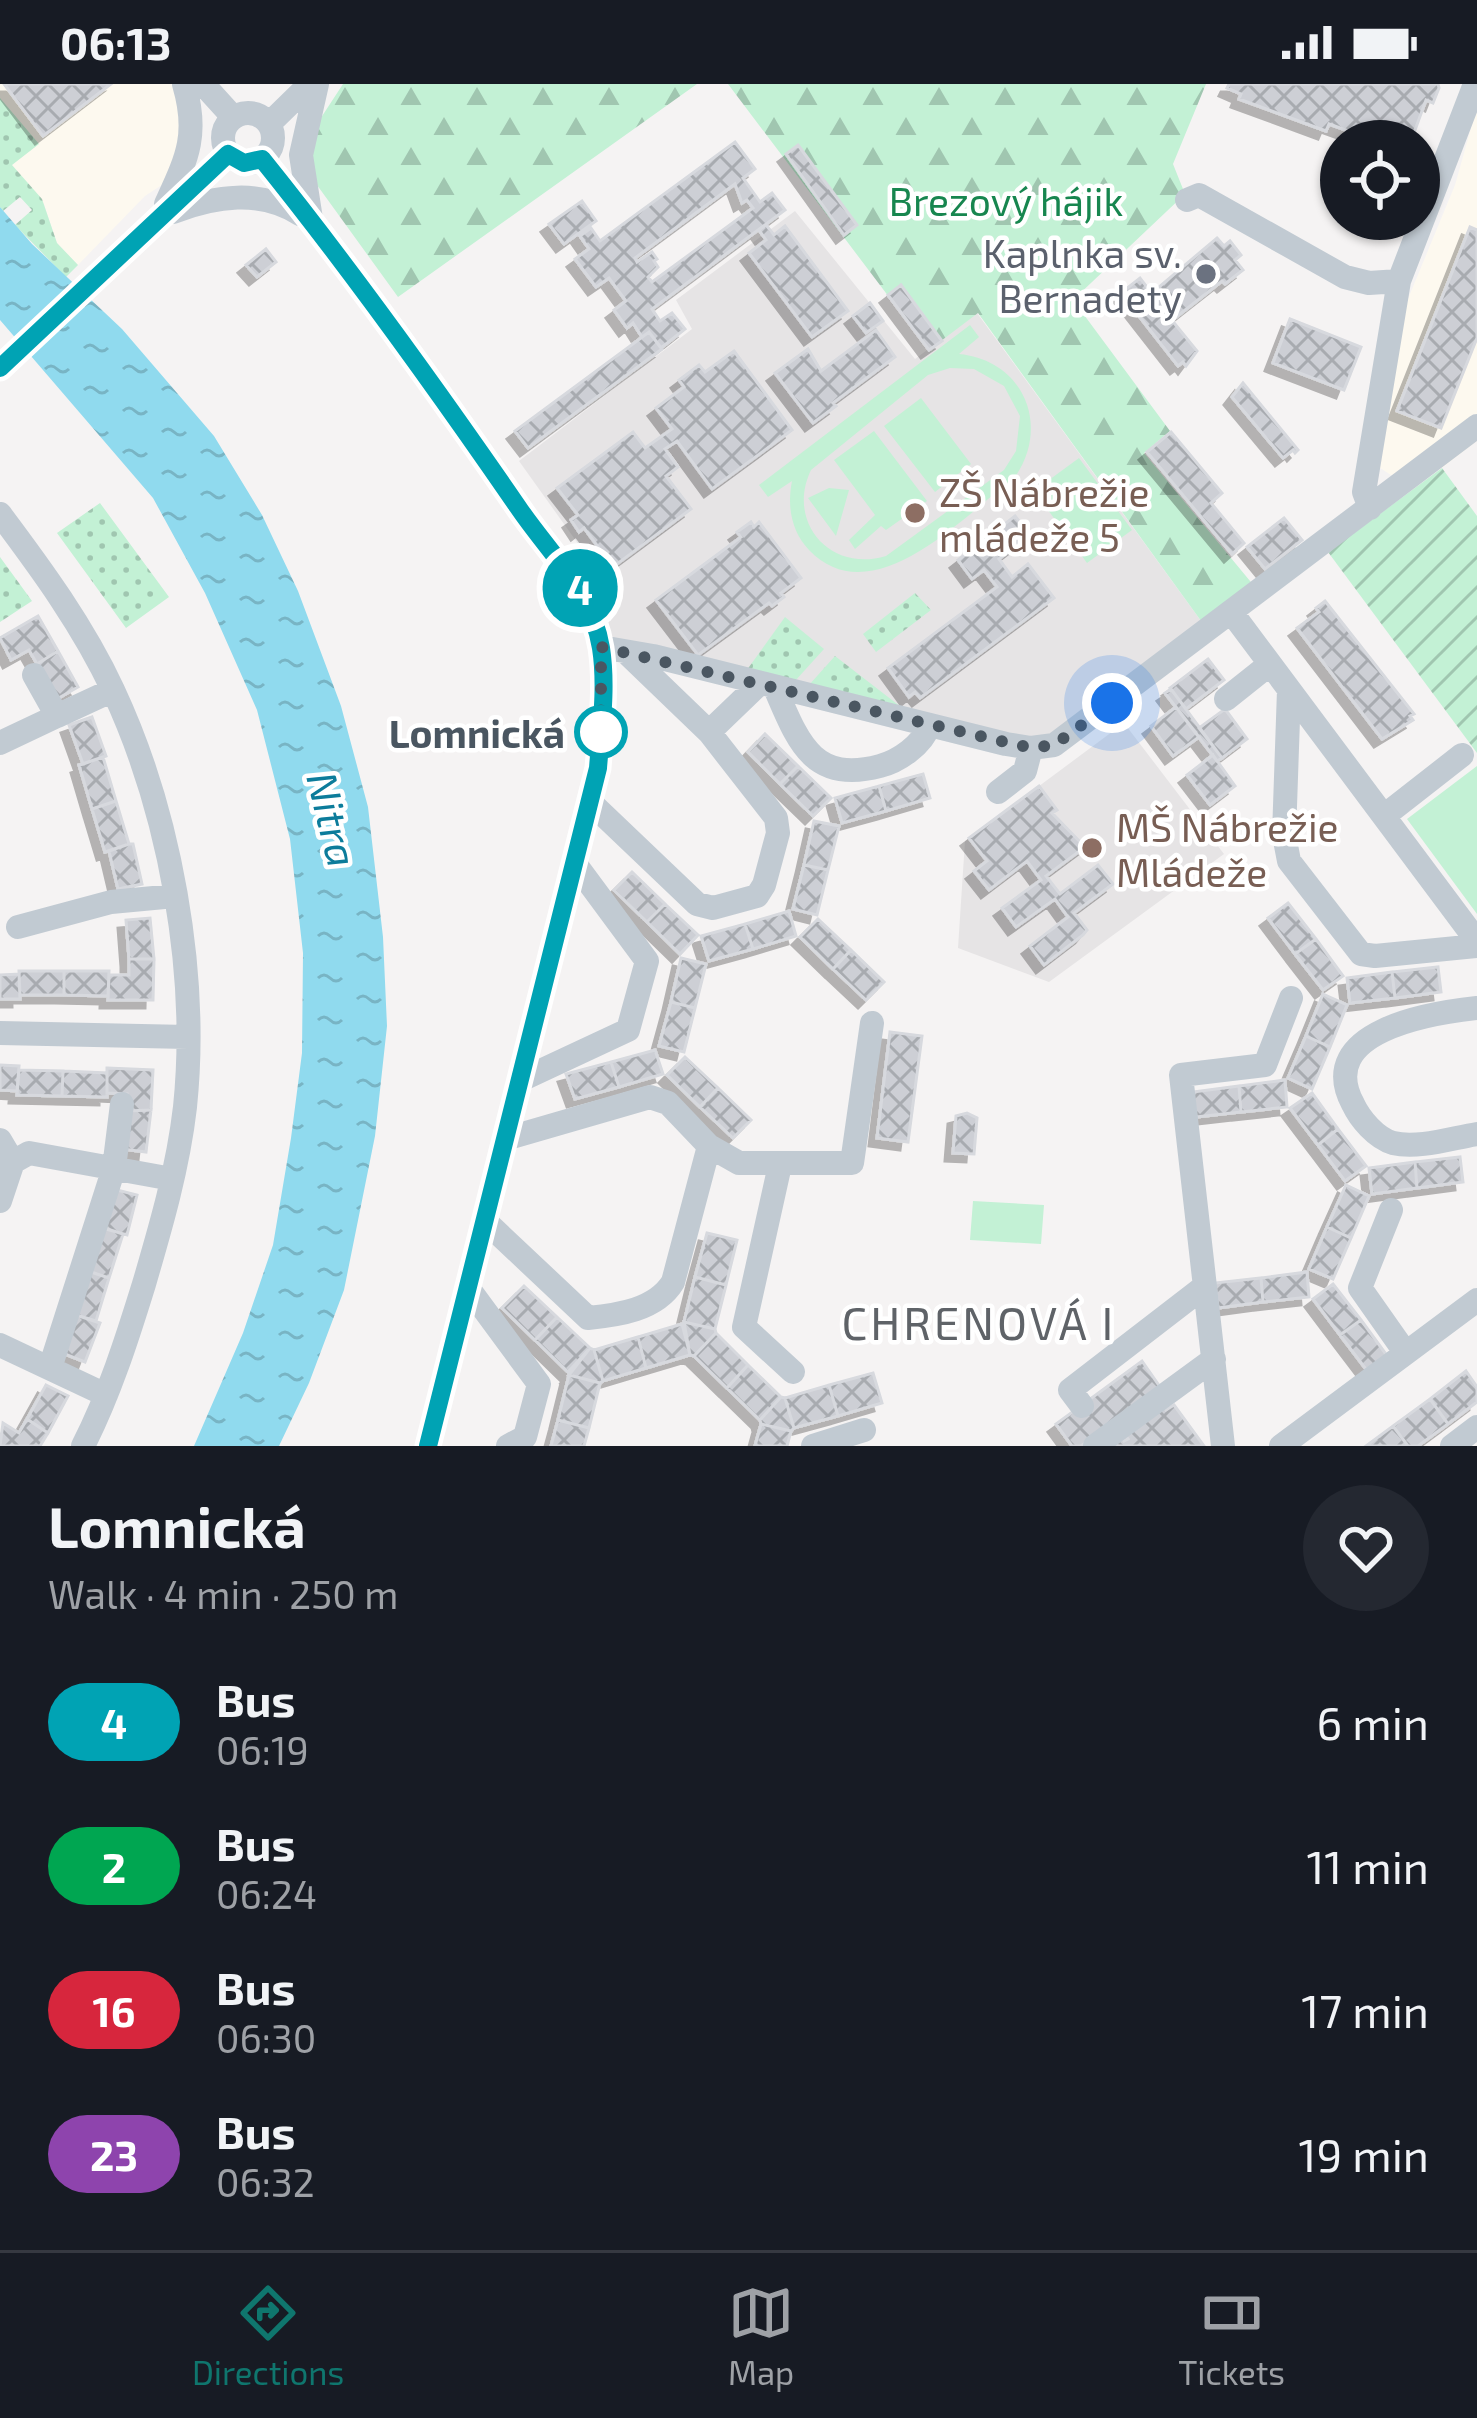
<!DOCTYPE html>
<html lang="en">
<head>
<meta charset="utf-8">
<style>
  body { margin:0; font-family:"Exo 2",sans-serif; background:#242831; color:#f1f3f6; height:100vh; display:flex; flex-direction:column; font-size:45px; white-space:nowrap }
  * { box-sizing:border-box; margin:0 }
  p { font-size:39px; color:#9ea1a6 }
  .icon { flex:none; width:66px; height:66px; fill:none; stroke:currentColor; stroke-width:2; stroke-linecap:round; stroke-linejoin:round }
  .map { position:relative; height:1362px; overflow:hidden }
  .side { display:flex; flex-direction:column; background:#171b24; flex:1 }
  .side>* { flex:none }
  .badge { padding:0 24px; border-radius:39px; font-size:42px; line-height:78px }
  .tools { position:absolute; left:1320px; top:36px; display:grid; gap:24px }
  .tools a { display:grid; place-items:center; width:120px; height:120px; border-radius:50%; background:#171b24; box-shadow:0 3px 9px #0004; font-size:60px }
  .you { position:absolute; width:60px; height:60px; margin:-30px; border:9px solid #fff; border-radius:50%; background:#1a73e8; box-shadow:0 0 0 18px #1a73e833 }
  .map>.badge { position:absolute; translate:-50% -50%; box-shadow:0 0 0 6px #fff }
  .round { display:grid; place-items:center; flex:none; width:126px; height:126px; border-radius:63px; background:#242831 }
  .overview { display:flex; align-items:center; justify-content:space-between; height:204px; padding:0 48px }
  h1 { font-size:57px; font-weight:700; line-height:90px }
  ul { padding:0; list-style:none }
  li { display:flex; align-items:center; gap:36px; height:144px; padding:0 48px }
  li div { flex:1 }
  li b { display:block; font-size:45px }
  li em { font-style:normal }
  li .badge { min-width:132px; font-weight:700; text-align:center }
  .status { display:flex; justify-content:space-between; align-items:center; height:84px; padding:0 60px; background:#171b24; direction:ltr }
  .status svg { height:33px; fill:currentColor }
  .dock { display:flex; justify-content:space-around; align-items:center; height:168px; border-top:3px solid #363941; background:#171b24; font-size:33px; color:#9ea1a6 }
  .dock a { display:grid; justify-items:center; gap:6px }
  .dock .selected { color:#0f766e }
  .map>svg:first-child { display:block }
</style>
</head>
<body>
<div class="status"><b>06:13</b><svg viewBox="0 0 49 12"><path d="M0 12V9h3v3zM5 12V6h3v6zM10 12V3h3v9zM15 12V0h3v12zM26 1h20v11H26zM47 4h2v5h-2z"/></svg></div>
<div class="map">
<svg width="1477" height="1362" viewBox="0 0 1477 1362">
  <defs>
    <pattern id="grass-dots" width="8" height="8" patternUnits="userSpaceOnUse" patternTransform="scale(3)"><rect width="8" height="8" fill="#c3f1d5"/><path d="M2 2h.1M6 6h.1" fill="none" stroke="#a0c6b0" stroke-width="1.8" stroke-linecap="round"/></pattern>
    <pattern id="forest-firs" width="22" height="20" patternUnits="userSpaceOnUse" patternTransform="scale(3)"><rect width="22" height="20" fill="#c3f1d5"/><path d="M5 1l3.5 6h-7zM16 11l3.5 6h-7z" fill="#a0c6b0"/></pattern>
    <pattern id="garden-furrows" width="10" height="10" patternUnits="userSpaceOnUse" patternTransform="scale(3)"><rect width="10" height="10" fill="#c3f1d5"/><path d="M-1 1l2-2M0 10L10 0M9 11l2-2" fill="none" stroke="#a0c6b0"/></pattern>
    <pattern id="water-ripples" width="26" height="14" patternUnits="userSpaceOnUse" patternTransform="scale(3)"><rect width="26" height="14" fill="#90daee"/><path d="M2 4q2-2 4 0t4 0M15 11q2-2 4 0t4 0" fill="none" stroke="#78b4c4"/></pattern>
    <pattern id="building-cross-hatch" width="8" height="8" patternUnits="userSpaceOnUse" patternTransform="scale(3)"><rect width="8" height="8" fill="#cdcfd5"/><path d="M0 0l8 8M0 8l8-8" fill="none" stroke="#a8abb0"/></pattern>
    <filter id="shadow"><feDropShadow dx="-8" dy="8" stdDeviation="0" flood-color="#0004"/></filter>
  </defs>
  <rect width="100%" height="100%" fill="#f5f3f3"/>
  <!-- commercial -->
  <path fill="#fdf9ef" d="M0,0H178L186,28L171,95L145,112L78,181L57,159L44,120L0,67Z
    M1477,23V357L1442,384L1391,391L1377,382L1403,227L1455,101Z"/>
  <!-- education -->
  <path fill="#e6e4e5" d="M795,127L915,275L977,229L1204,541L1038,658L610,554L596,513L609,503L519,377L692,245L676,216Z
    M1124,639L1224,770L1049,898L958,864L965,757Z"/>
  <!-- grass -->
  <path fill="url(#grass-dots)" d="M0,14L39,60L12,81L42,115L57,159L78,181L66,193L15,141L32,126L20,113L3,127L0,123Z
    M100,419L169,513L126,544L57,449Z
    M0,473L32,517L0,538Z
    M915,509L931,526L876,568L863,550Z
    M785,533L824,565L795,597L744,590Z
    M835,572L901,623L809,601Z"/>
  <!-- forest -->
  <path fill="url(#forest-firs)" d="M343,0H697L398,213L296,72Z
    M728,0H1206L1173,80L1185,110L1073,216L1170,347L1144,369L1255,503L1204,541L978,229L929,266Z"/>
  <!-- garden -->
  <path fill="url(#garden-furrows)" d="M1442,384L1477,432V669L1328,468Z"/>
  <!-- pitch -->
  <path fill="#c3f1d5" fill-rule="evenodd" d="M970,241L979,253L959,270C1023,276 1051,341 1015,393C964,432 872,532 809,466C791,447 787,422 792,397L768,413L759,401ZM950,284L974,285L1004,302L1020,332L1016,367L1004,386L886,472C830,489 786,438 811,386L928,291Z
    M921,314L971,380L935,408L884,342Z
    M874,347L927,417L886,446L881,442L855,465L849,456L875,431L834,376Z
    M1079,374L1132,446L1087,479L1034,407Z
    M829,404L849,406L836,452L808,414Z
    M1477,682V830L1407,735Z
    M973,1117L1044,1121L1041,1160L970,1156Z"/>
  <!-- water -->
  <path fill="url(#water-ripples)" d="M0,123L32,160L122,245L214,352L262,431L298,507L341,622L368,723L383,853L387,942L375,1052L344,1206L309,1299L279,1362H194L243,1249L273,1161L291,1054L302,969L303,869L290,755L257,626L205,509L153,414L0,236Z"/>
  <!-- building -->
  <path fill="url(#building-cross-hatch)" stroke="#d7d9de" stroke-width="3" fill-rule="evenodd" filter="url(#shadow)" d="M4,0H111L43,52Z
    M1229,0H1438L1439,4L1433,19L1426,16L1411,57H1376L1329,40L1326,47L1239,15L1241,10L1227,4Z
    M735,58L755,85L743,94L760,118L772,109L785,126L652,225L660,237L672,229L685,245L661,264L649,248L642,253L633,239L627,244L614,226L626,217L609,194L596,203L575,175L589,165L580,152L591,144L600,157ZM735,100L742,119L747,116L753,124L652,198L648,193L658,183L654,177L657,175L652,168L637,178L635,174Z
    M798,61L857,141L844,151L786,70Z
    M582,117L596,137L564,160L549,140Z
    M766,141L774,151L785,142L848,227L812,253L749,169L766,156L759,146Z
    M1470,143L1477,146V254L1441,344L1397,327Z
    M1217,154L1224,162L1230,157L1241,171L1235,176L1243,186L1225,200L1222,197L1175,234H1170L1197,267L1186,282L1183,278L1178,282L1121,209L1140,194L1156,215L1159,203Z
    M266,165L276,178L257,193L246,181Z
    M901,201L942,257L929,266L888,211Z
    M870,219L883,237L866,249L853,232Z
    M1290,235L1361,263L1344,306L1273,279Z
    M876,246L895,273L833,319L836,322L813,339L775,289L808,265L821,287Z
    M649,248L662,265L528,364L515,347Z
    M734,267L792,346L712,405L677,357L665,365L678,383L666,392L691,425L613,483L584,444L579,448L571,436L578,431L557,404L633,348L645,364L672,345L656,324L684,303L679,296L699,281L705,288Z
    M1243,299L1298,366L1295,369L1293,366L1283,374L1232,313Z
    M1171,348L1222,409L1211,419L1244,459L1232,470L1147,368Z
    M1015,432L1030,451L999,475L1012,493L1028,480L1054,514L920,614L915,608L909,613L888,584L997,503L984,486L972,495L958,476Z
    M1284,434L1302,456L1265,485L1247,463Z
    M751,438L754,443L759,438L801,494L781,509L784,513L772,522L769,519L698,571L656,516L741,453L737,448Z
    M1325,517L1414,630L1410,632L1413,636L1382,655L1297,544L1319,528L1316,524Z
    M38,532L58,567L37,580L29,566L11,576L0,554Z
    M58,567L78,603L57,615L37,580Z
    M1208,575L1224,596L1186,625L1170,604Z
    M1171,605L1222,674L1217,677L1165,609Z
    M1176,623L1199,653L1173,672L1151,642Z
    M1225,625L1247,655L1222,674L1199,644Z
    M92,633L106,672L83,680L69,641Z
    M765,650L798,682L780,700L748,668Z
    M1213,671L1235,702L1210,721L1187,691Z
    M103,673L116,717L92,725L79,681Z
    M798,682L831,714L813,732L780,700Z
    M923,690L930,714L886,727L879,702Z
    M879,702L886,727L842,739L835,714Z
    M1039,702L1057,726L1052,729L1085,763L1046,792L1060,810L1098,781L1113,800L1074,829L1087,846L1083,851L1044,881L1030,862L1068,833L1055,815L1016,843L1002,824L1041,796L1027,777L989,806L974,787L987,777L969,754Z
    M116,717L129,760L105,768L92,725Z
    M814,737L839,742L828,786L804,781Z
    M129,760H133L142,800L118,805L109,767Z
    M804,781L828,786L817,831L793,825Z
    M632,788L665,820L647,838L614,806Z
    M1288,819L1316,855L1295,870L1268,834Z
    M665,820L698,851L680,870L647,838Z
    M789,827L796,852L753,865L745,840Z
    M150,834L154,875H129L126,836Z
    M818,835L851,866L833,885L800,853Z
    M745,840L753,865L709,877L701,852Z
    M1316,855L1343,892L1323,906L1295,870Z
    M851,866L884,898L866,916L833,885Z
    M681,874L706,880L695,924L671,918Z
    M129,875H154L153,916H108L109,891H129Z
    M1438,883L1441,908L1395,914L1392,888Z
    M19,887H64V911H20Z
    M64,887H109L108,912L64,911Z
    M1392,888L1395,914L1350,919L1347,894Z
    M19,890L20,915H0V891Z
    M1323,910L1347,921L1330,963L1306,952Z
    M671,918L695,924L684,968L659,962Z
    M890,948L922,952L908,1058L877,1054Z
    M1306,952L1330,963L1312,1005L1288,994Z
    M655,966L663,990L619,1003L611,978Z
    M685,973L718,1004L700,1023L667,991Z
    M611,978L619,1003L575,1015L566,990Z
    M0,981L19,982L17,1007L0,1006Z
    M107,984L153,986L151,1026L126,1027L127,1010L107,1009Z
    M19,986L63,987L62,1012L17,1011Z
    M63,987L107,989V1013L62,1012Z
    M1285,996L1287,1023L1241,1028L1239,1002Z
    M1239,1002L1241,1028L1196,1033L1193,1008Z
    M718,1004L751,1036L733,1054L700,1023Z
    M1312,1009L1338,1045L1318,1061L1290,1024Z
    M151,1026L146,1068L122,1065L126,1027Z
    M967,1029L977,1034L974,1070L953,1069L956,1032Z
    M1338,1045L1366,1082L1345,1097L1318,1061Z
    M1460,1073L1463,1098L1417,1104L1415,1078Z
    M1415,1078L1417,1104L1372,1110L1369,1084Z
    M1346,1101L1369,1112L1351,1154L1327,1143Z
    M113,1105L137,1111L127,1151L102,1144Z
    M98,1142L123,1150L109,1194L85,1186Z
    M1327,1143L1351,1154L1333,1195L1309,1185Z
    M707,1149L737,1156L726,1201L695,1193Z
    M85,1186L109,1194L96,1237L73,1230Z
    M1307,1188L1309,1213L1263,1218L1261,1194Z
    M695,1193L726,1201L715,1245L684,1238Z
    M1261,1194L1263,1218L1218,1224L1215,1199Z
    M1333,1200L1361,1236L1340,1251L1313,1215Z
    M524,1202L557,1233L535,1256L502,1224Z
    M76,1231L100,1239L85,1278L62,1269Z
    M557,1233L590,1264L568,1288L535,1256Z
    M1361,1236L1388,1273L1368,1288L1340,1251Z
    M684,1238L715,1245L716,1249L694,1272L690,1271Z
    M682,1240L690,1271L646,1284L638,1253Z
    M716,1249L748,1281L727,1304L694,1272Z
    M638,1253L646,1284L603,1297L594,1266Z
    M590,1264L594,1266L603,1297L600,1299L569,1291Z
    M1142,1277L1160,1303L1081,1362H1072L1056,1340Z
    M748,1281L781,1313L760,1336L727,1304Z
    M1466,1287L1477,1303V1318L1448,1340L1430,1315Z
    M873,1289L882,1319L838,1332L829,1301Z
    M569,1291L600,1299L589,1344L558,1336Z
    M46,1301L68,1312L48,1349L27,1335Z
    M829,1301L838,1332L794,1344L785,1314Z
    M781,1313L785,1314L794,1344L791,1347L761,1340L760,1336Z
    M1430,1315L1448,1340L1418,1362H1408L1393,1342Z
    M1174,1321L1204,1362H1110L1122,1354L1124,1357L1128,1355L1125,1351L1164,1323L1166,1326Z
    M27,1335L48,1349L40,1362H0L3,1339L19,1349Z
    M558,1336L589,1344L584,1362H551Z
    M761,1340L791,1347L787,1362H755Z
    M1393,1342L1408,1362H1366Z"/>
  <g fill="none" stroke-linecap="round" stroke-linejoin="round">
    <!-- minor -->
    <path stroke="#c1cad2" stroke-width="24" d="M203,0L233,33
      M223 54a25 25 0 1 1 50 0a25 25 0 1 1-50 0Z
      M269,40L310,0
      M262,75C352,188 436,304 518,423C549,469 592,507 601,564C607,603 602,645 598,684L428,1362
      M1187,116L1199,111L1345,193L1369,199L1399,197L1364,408L1370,424
      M166,120C187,74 199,51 184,0
      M173,128C215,112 260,105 300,130
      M311,135L301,71L317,0
      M1399,197L1475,0
      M0,284L228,70
      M0,430C42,486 83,542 113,606C170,728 199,888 185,1023C178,1084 161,1142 144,1200C127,1255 109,1311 83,1362
      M1232,529L1477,857
      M601,563L653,572L1006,660L1031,664L1054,661L1477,342
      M34,591L57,632L113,606
      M775,604C798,657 812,700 880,682C899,677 922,661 929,642
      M1289,606L1284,751L1289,777L1361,870L1375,872L1477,862
      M1226,615L1270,580
      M709,648L759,600
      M0,659L57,632
      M998,708L1025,687L1031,664
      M590,718L697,820L713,824L757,812L764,801L778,749L776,734L709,648L629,571
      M1384,732L1462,671
      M18,843L111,818L175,812
      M1477,924C1431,929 1314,947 1353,1020C1360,1035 1376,1054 1393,1059C1418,1065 1452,1054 1477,1050
      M0,949L188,953
      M521,996L628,946L647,877L576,781
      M0,1056L13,1078
      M709,1062L739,1079H852L872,939
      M780,1081L744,1243L793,1288
      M0,1117L13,1078L29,1069L172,1095
      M1391,1126L1360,1204L1405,1268
      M484,1136L588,1234C618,1231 656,1226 673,1198L709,1062L668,1019L650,1013L505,1055
      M469,1205L539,1300L525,1353L508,1362
      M0,1261L106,1311
      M50,1284L114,1084L122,1020
      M1082,1322L1070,1306L1205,1202
      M813,1362L864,1346
      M1095,1362L1214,1275
      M1223,1362L1181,991L1265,981L1291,914
      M1281,1362L1477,1216
      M1452,1362L1477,1343"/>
  </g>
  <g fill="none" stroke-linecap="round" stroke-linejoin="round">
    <defs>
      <path id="line" d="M0,284L228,70L244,79L262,75C353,188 436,304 518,423C549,469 592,507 601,564C607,603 601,645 598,684L428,1362"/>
    </defs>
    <!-- line casing -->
    <use href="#line" stroke="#fff" stroke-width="27"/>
    <!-- line -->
    <use href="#line" stroke="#00a3b4" stroke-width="18"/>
    <!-- walk -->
    <path stroke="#4a5661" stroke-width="12" stroke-dasharray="0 21.6" d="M601,648V563L1031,664L1054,661L1112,619"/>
  </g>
  <!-- markers -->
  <circle fill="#6b7280" stroke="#fff" stroke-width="4.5" cx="1206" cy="190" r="12"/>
  <g fill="#8d6e63" stroke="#fff" stroke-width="4.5">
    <circle cx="915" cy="429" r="12"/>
    <circle cx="1092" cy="764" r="12"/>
  </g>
  <circle fill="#fff" stroke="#00a3b4" stroke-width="6" cx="601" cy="648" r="24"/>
  <g text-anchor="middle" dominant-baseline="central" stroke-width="9" stroke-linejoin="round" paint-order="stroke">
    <!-- park labels -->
    <g font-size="39" fill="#17864f" stroke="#fff">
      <text x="1006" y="116">Brezový hájik</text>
    </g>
    <!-- worship labels -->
    <g font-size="39" fill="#5b616d" stroke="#fff" text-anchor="end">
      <text x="1182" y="168">Kaplnka sv.<tspan x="1182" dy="45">Bernadety</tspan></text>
    </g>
    <!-- education labels -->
    <g font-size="39" fill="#785e54" stroke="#fff" text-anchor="start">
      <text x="939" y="407">ZŠ Nábrežie<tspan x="939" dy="45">mládeže 5</tspan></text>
      <text x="1116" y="742">MŠ Nábrežie<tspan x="1116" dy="45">Mládeže</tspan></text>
    </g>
    <!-- stop labels -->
    <g font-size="39" font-weight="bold" fill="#4a5661" stroke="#fff" text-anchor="end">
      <text x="565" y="648">Lomnická</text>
    </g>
    <!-- water labels -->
    <g font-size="42" font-style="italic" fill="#0c7c9b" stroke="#fff">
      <text transform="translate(334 735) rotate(76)">Nitra</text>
    </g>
    <!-- quarter labels -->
    <g font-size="45" letter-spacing="3" fill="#5f6368" stroke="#fff">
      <text x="979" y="1238">CHRENOVÁ I</text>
    </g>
  </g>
</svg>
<div class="tools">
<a><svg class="icon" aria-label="locate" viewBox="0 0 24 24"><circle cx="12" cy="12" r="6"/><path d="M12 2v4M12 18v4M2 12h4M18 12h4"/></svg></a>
</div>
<div class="you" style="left:1112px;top:619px"></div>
<b class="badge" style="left:580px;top:504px;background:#00a3b4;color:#fff">4</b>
</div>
<section class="side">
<div class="overview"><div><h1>Lomnická</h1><p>Walk · 4 min · 250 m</p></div><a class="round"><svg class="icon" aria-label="heart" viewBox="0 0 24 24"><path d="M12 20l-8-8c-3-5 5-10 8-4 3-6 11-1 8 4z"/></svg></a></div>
<ul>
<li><span class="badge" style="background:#00a3b4;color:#fff">4</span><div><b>Bus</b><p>06:19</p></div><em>6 min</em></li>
<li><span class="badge" style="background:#00a651;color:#fff">2</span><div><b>Bus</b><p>06:24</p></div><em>11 min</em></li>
<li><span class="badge" style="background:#d7263d;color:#fff">16</span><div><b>Bus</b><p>06:30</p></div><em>17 min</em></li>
<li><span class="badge" style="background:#8e44ad;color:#fff">23</span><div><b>Bus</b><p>06:32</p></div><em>19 min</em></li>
</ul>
</section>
<nav class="dock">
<a class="selected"><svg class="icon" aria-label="directions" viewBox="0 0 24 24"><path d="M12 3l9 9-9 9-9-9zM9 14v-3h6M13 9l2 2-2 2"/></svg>Directions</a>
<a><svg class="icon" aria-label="map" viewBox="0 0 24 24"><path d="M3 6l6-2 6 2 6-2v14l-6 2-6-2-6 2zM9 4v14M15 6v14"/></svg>Map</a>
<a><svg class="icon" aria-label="tickets" viewBox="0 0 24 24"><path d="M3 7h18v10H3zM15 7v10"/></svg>Tickets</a>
</nav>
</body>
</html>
